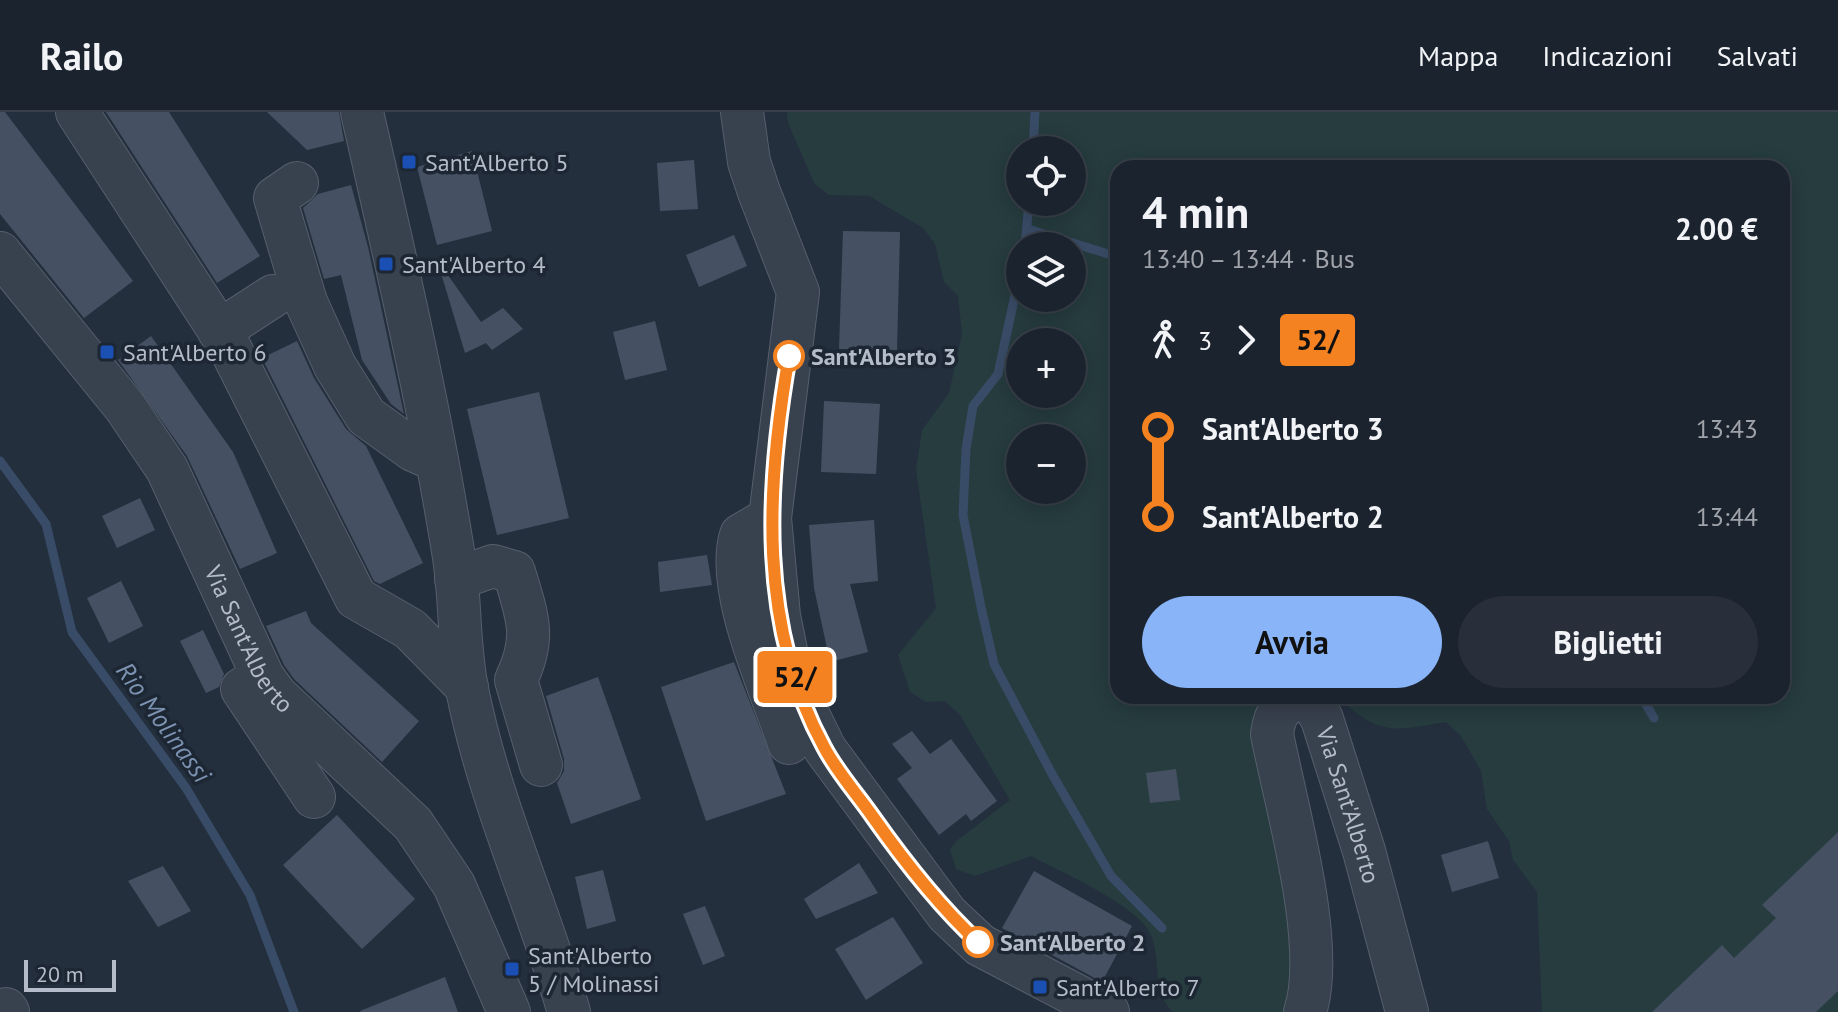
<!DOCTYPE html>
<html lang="it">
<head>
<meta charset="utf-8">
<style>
  body { margin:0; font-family:"PT Sans",sans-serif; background:#282f3a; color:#f1f3f6; height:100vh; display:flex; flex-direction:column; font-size:30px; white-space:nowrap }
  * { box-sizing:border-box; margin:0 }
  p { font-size:26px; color:#a0a4aa }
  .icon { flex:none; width:44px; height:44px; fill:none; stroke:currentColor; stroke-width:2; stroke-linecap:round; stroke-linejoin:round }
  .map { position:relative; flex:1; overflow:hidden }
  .panel { position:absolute; left:1110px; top:48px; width:680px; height:544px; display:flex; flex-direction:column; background:#1b232e; border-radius:24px; box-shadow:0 4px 20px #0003,0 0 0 2px #39404a }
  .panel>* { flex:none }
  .badge { padding:0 16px; border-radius:6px; font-size:28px; line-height:52px }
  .controls { position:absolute; left:1006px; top:24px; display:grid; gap:16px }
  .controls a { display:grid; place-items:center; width:80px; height:80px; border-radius:50%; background:#1b232e; box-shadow:0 4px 20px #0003,0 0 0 2px #39404a; font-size:40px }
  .scale { position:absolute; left:24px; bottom:20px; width:92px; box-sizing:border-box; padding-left:8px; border:4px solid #b4bcc9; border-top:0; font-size:22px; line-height:28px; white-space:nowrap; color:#b4bcc9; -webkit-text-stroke:6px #1d2633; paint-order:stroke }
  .map>.badge { position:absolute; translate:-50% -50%; box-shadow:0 0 0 4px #fff }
  .legs { display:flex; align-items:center; gap:12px; height:88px; padding:0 32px; font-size:26px }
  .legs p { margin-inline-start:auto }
  .headline { display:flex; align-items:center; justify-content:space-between; height:136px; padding:0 32px }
  h1 { font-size:44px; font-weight:700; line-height:60px }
  .button { display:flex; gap:16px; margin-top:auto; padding:16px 32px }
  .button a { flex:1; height:92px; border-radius:48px; background:#8ab4f8; color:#111; font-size:32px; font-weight:700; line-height:92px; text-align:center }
  .button a+a { background:#282f3a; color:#f1f3f6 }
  ul { padding:0 32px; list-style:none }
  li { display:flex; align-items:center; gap:28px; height:88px; font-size:30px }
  li i { display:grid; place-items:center; width:12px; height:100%; margin:0 10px; background:currentColor }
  li i::after { content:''; width:20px; height:20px; margin:-10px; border:6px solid; border-radius:50%; background:#1b232e }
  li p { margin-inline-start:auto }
  li:first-child i { background:linear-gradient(#0000 50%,currentColor 0) }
  li:last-child i { background:linear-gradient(currentColor 50%,#0000 0) }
  header { display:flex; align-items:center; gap:48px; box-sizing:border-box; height:112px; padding:0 40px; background:#1b232e; border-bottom:2px solid #39404a }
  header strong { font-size:38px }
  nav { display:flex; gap:44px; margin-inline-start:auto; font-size:28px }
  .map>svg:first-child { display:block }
</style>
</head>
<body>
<header>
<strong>Railo</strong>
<nav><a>Mappa</a><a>Indicazioni</a><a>Salvati</a></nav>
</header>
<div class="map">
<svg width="1838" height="900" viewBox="0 0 1838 900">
  <rect width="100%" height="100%" fill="#242f3e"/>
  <!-- green -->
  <path fill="#263c3f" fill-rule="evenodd" d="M787,0H1838V900H1542L1537,780L1513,748L1509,729L1487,697L1481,659L1461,624L1446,610C1389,620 1380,623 1336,584H1782V56H1118V584H1277L1296,853L1291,892L1284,900H1173C1152,881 1161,847 1151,823C1138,793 1061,760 1031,744L975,764L956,757L950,738L955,730L1010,688L960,603L945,589L926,590L910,580L898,543L936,496L916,358L922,318L949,281L962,222L958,184L944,170L935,132L923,116L869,84L829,83L814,71L788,11ZM1020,38H1072V90H1020ZM1020,134H1072V186H1020ZM1020,230H1072V282H1020ZM1020,326H1072V378H1020Z"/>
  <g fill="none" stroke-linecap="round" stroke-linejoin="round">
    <!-- stream -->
    <path stroke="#394c67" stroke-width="9" d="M1033,38L1035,0
      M1028,117L1118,145
      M1025,134L1029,90
      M1020,160L998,262L973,294L966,337L963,403L981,495L994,552L1052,662L1111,764L1162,816
      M0,349L46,412L72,520L186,676L250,783L294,900
      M1641,584L1654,606"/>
  </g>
  <!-- building -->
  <path fill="#455162" d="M0,0H5L133,169L84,206L0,102Z
    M106,0H169L260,144L217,171Z
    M267,0H339L344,29L307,38Z
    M472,39L492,119L437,133L417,55Z
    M694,48L698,97L660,99L657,51Z
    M351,73L368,135L404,302L391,292L362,248L341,163L324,167L303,96L318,82Z
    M843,119L900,120L897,238L839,237Z
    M734,123L747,154L699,175L686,143Z
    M445,159L481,210L503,196L523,217L492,238L486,231L465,241L441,161Z
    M655,209L667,258L625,268L613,220Z
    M151,224L233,340L277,441L240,457L187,344L118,248Z
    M297,229L314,266L346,317L366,334L423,451L380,472L374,469L262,246Z
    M539,280L569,406L497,423L467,297Z
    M824,289L880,292L876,362L821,360Z
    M140,386L155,418L117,436L102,404Z
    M874,408L878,469L850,472L868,540L830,550L814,476L809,413Z
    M707,443L712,473L660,480L658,450Z
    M121,469L143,514L109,531L87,486Z
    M306,499L311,511L419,609L382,650L294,567L284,553L266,514Z
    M203,518L224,562L219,575L206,581L180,529Z
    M734,550L786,682L706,709L661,575Z
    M598,565L641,687L571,712L557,671L564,659V647L546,584Z
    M912,619L930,642L951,627L997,689L971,709L966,702L939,723L897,667L912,656L892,632Z
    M1176,657L1180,688L1150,691L1146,661Z
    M337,703L415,787L362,837L283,753Z
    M1838,720V879L1816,900H1652L1722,833L1734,846L1776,806L1762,793Z
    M1488,729L1499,766L1452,780L1441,743Z
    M859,751L878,781L816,807L804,787Z
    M163,754L191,799L158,815L128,769Z
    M603,758L616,809L587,817L575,765Z
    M1034,759L1132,814L1102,870L1002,816Z
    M705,794L725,844L703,853L683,802Z
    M893,805L923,851L866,888L835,837Z
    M445,865L458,900H361L360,899Z"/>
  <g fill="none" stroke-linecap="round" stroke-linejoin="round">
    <defs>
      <g id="minor">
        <path d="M77,0L228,232L356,486L410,517L467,575"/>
        <path d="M362,0C395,145 429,291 453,439C461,484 458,532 467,577C489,688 537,792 569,900"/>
        <path d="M742,0L749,50L759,80L798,180L770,406L779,504L788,548L807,600L825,637L947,802L980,833L1108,900"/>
        <path d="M297,71L275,86L306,190L335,254L366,304L413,338L436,348"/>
        <path id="s1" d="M0,141L125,295L167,357L263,565L276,583L413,712L454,773L509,900"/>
        <path d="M219,219L273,184"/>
        <path d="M770,406L741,423C724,476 771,577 789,631"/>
        <path d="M456,467L493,454L514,460C527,504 537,524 516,568L541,653"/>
        <path d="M255,569L242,577L314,685"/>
        <path d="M6,897L8,900"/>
        <path id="s2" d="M1305,900C1327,833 1286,694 1272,622C1275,600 1281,593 1301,585L1314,593L1322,607L1364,739L1407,900"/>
      </g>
    </defs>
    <!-- minor casing -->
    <use href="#minor" stroke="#565f6c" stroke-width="44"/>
    <!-- minor -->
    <use href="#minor" stroke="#38414e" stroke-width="42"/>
  </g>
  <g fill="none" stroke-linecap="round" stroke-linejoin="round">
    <defs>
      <path id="line-1" d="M789,244C766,375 758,514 824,635C837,660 857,682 873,705C904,749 938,793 978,830"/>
    </defs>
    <!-- line-1 casing -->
    <use href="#line-1" stroke="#fff" stroke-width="18"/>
    <!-- line-1 -->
    <use href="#line-1" stroke="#f58220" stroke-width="12"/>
  </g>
  <!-- markers -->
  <g fill="#1a4fb4" stroke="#1d2633" stroke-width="3">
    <rect x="401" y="42" width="16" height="16" rx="4"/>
    <rect x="378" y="144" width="16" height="16" rx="4"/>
    <rect x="99" y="232" width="16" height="16" rx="4"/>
    <rect x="504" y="849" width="16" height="16" rx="4"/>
    <rect x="1032" y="867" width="16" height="16" rx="4"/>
  </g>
  <g fill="#fff" stroke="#f58220" stroke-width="4">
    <circle cx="789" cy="244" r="14"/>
    <circle cx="978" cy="830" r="14"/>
  </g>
  <g text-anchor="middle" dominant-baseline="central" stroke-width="7" stroke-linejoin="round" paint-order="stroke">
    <!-- poi labels -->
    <g font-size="24" fill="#b4bcc9" stroke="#1d2633" text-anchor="start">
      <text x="425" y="50">Sant'Alberto 5</text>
      <text x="402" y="152">Sant'Alberto 4</text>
      <text x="123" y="240">Sant'Alberto 6</text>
      <text x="528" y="843">Sant'Alberto<tspan x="528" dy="28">5 / Molinassi</tspan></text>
      <text x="1056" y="875">Sant'Alberto 7</text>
    </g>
    <!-- stop labels -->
    <g font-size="24" font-weight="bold" fill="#b4bcc9" stroke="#1d2633" text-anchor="start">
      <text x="811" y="244">Sant'Alberto 3</text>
      <text x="1000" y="830">Sant'Alberto 2</text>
    </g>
    <!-- street labels -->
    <g font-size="24" fill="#b4bcc9" stroke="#1d2633">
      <text stroke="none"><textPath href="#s1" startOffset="462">Via Sant'Alberto</textPath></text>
      <text stroke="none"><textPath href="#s2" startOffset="454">Via Sant'Alberto</textPath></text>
    </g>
    <!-- water labels -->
    <g font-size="26" font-style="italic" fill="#7c92b1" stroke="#1d2633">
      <text transform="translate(164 610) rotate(54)">Rio Molinassi</text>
    </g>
  </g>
</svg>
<div class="controls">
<a><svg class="icon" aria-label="locate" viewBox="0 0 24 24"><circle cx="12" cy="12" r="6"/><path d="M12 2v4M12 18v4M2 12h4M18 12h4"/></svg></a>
<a><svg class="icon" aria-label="layers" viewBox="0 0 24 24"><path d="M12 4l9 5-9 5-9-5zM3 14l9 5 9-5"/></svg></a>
<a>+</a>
<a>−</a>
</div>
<div class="scale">20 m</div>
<b class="badge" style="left:795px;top:565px;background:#f58220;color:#111">52/</b>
<section class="panel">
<div class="headline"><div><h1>4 min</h1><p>13:40 – 13:44 · Bus</p></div><b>2.00 €</b></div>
<div class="legs"><svg class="icon" aria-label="walk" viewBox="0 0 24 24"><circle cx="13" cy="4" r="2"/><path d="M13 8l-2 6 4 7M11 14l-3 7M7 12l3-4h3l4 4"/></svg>3<svg class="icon" aria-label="forward" viewBox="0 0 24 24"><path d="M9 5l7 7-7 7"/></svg><b class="badge" style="background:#f58220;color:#111">52/</b></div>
<ul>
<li><i style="color:#f58220"></i><b>Sant'Alberto 3</b><p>13:43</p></li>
<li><i style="color:#f58220"></i><b>Sant'Alberto 2</b><p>13:44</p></li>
</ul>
<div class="button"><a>Avvia</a><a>Biglietti</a></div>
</section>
</div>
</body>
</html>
